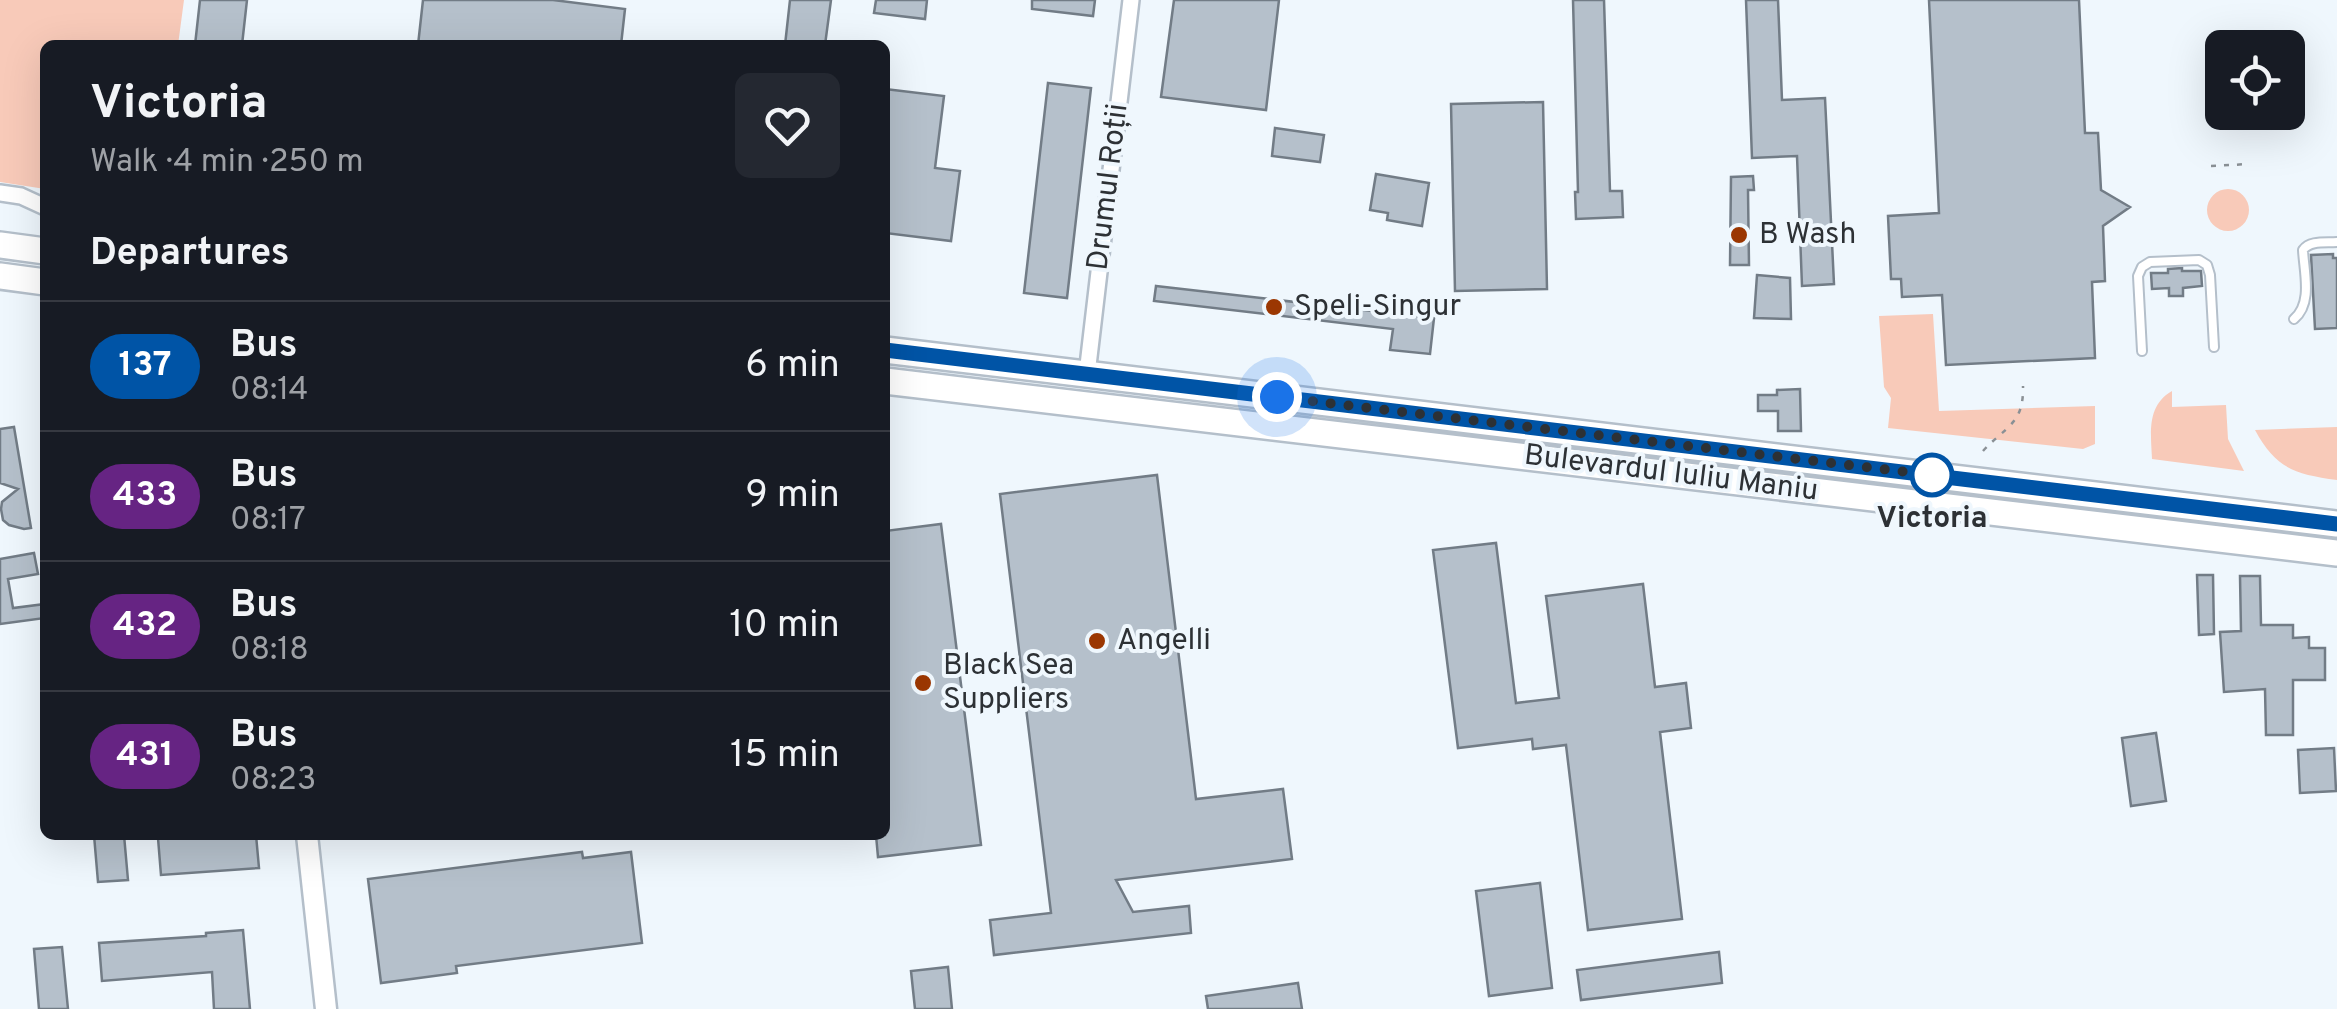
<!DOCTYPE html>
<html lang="en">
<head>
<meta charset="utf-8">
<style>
  body { margin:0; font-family:Overpass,sans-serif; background:#242831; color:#f1f3f6; height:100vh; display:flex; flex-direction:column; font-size:38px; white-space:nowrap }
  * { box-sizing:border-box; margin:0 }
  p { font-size:32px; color:#9ea1a6 }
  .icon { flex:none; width:55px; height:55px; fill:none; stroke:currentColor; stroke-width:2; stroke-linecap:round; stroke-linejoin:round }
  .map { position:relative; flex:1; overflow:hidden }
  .panel { position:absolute; left:40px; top:40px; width:850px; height:800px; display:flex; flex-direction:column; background:#171b24; border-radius:15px; box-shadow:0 10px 40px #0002 }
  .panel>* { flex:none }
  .badge { padding:0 20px; border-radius:32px; font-size:35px; line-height:65px }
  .buttons { position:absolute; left:2205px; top:30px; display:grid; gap:20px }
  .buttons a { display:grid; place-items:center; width:100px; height:100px; border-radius:15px; background:#171b24; box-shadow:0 10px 40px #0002; font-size:50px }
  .you { position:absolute; width:50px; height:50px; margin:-25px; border:8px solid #fff; border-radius:50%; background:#1a73e8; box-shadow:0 0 0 15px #1a73e833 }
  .map>.badge { position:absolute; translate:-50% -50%; box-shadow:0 0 0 5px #fff }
  h2 { padding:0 50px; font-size:38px; line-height:90px }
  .round { display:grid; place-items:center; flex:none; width:105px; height:105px; border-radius:15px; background:#242831 }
  .overview { display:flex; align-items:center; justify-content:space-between; height:170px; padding:0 50px }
  h1 { font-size:48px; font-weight:700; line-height:75px }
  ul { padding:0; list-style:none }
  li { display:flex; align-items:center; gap:30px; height:130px; padding:0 50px; border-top:2px solid #363941 }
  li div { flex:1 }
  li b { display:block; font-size:38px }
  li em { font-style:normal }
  li .badge { min-width:110px; font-weight:700; text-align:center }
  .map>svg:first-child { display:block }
</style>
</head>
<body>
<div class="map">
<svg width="2337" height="1009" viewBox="0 0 2337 1009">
  <rect width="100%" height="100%" fill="#eff7fd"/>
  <!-- green -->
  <path fill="#f8cab9" d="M0,0H184L178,45H45V189L0,182Z
    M2207 210a21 21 0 1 1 42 0a21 21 0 1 1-42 0Z
    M1933,314L1939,411L2095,406V444L2083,449L1888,428L1891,398L1884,387L1879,316Z
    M2172,391V407L2226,405L2228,439L2244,471L2152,459C2151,434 2146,406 2172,391Z
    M2337,427V480C2295,474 2276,469 2255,430Z"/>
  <!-- building -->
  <path fill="#b5c0cb" stroke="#727c86" stroke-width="2.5" d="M200,0H247L242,45H195Z
    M423,0H553L625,9L621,45H418Z
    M790,0H831L825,45H785Z
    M876,0H927L925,19L874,13Z
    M1032,0H1095L1093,16L1032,9Z
    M1174,0H1279L1266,110L1161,97Z
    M1573,0H1604L1610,191H1622L1623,217L1576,219L1575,192H1578Z
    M1746,0H1778L1782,100L1825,98L1834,284L1802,286L1797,156L1752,158Z
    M1929,0H2079L2085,133H2098L2101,190L2130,207L2103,226L2105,281L2092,282L2095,358L1946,365L1942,295L1902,297L1901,279H1891L1888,216L1939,213Z
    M1048,83L1091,88L1067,298L1024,293Z
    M885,89L944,96L935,168L960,171L951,241L885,233Z
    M1543,102L1547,289L1455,291L1451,104Z
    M1275,128L1324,135L1320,162L1272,156Z
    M1376,174L1429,183L1422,226L1387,220L1388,213L1370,210Z
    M1753,176L1754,190H1748L1749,265H1730L1731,177Z
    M2333,254V258H2337V328L2315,329L2311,255Z
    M2182,268V271H2201L2202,286L2183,288V296H2169V288L2152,289L2151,273H2168V269Z
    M1757,275L1790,278L1791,319L1754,318Z
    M1156,286L1434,318L1430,354L1390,350L1393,329L1154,301Z
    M1800,389L1801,431H1778V411H1758V395H1777V390Z
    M14,427L31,528L24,529L9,525L3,520L1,509L2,502L18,489L0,483V429Z
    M1157,475L1196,799L1283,789L1292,859L1116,880L1133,912L1189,906L1191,933L994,955L990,920L1051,913L1000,494Z
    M941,524L981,845L878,857L876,835H885V531Z
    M1496,543L1516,703L1559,698L1546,596L1643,584L1655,687L1686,683L1691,728L1660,732L1682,919L1588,930L1566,745L1533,749L1532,739L1458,748L1433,550Z
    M34,553L38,574L8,579L13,608L45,604V618L0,624V559Z
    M2197,575H2213L2214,634L2199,635Z
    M2240,576H2260L2261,625H2293V638L2309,637V648H2325V680H2293V735H2266L2265,689L2224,692L2220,632L2241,631Z
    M2156,733L2166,801L2131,806L2122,738Z
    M2334,748L2336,791L2300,793L2298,750Z
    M94,835H124L128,880L98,882Z
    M193,835H256L259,868L161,875L158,838Z
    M582,852L583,858L631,852L642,943L456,966L457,973L381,983L368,879Z
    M1540,883L1552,988L1489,996L1476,891Z
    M243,930L250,1009H214L212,972L102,981L99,943L206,936V933Z
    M62,947L68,1009H39L34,949Z
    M1719,952L1722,983L1581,1000L1577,970Z
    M948,967L952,1009H915L911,971Z
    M1298,983L1302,1009H1208L1206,996Z"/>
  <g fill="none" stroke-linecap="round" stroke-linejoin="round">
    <defs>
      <path id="service" d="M2294,319C2313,303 2304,272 2303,250C2310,240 2326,243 2337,242
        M2142,351L2138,276L2142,267L2150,262L2199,260L2207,265L2210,275L2214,347"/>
      <path id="minor" d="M0,193L21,196L45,207
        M1087,374L1131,0"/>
      <path id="tertiary" d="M307,835L326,1009"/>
      <path id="primary" d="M0,245L45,251
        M0,276L45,282
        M885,350L2337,524
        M885,381L2337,553"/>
    </defs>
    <!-- service casing -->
    <use href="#service" stroke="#b4bfca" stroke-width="12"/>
    <!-- minor casing -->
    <use href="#minor" stroke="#b4bfca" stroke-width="20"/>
    <!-- tertiary casing -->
    <use href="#tertiary" stroke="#b4bfca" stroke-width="25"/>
    <!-- primary casing -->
    <use href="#primary" stroke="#b4bfca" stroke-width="30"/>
    <!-- path -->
    <path stroke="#8a9095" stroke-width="2.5" stroke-dasharray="5 8" stroke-linecap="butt" d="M2211,166L2249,164
      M1983,451C2006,426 2024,424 2023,386"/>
    <!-- service -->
    <use href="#service" stroke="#fff" stroke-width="8"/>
    <!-- minor -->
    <use href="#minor" stroke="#fff" stroke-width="15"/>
    <!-- tertiary -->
    <use href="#tertiary" stroke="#fff" stroke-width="20"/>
    <!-- primary -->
    <use href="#primary" stroke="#fff" stroke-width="25"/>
  </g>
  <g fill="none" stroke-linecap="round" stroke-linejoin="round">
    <defs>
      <path id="line" d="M885,350L2337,524"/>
    </defs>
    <!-- line casing -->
    <use href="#line" stroke="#fff" stroke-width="22"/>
    <!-- line -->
    <use href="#line" stroke="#0054a6" stroke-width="15"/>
    <!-- walk -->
    <path stroke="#2d3135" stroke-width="10" stroke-dasharray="0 18" d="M1277,397L1932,475"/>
  </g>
  <!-- markers -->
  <g fill="#9b3702" stroke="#eff7fd" stroke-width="4">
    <circle cx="1739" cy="235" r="10"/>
    <circle cx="1274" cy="307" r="10"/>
    <circle cx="1097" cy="641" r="10"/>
    <circle cx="923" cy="683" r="10"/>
  </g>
  <circle fill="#fff" stroke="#0054a6" stroke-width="5" cx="1932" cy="475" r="20"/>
  <g text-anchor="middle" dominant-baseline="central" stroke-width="8" stroke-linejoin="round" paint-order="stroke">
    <!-- street labels -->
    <g font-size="30" fill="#2d3135" stroke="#eff7fd">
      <text transform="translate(1109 187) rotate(-83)">Drumul Roții</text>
      <text transform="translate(1671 474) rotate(7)">Bulevardul Iuliu Maniu</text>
    </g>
    <!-- poi labels -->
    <g font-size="30" fill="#2d3135" stroke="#eff7fd" text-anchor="start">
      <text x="1759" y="235">B Wash</text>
      <text x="1294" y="307">Speli-Singur</text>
      <text x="1117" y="641">Angelli</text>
      <text x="943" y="666">Black Sea<tspan x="943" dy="34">Suppliers</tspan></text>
    </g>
    <!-- stop labels -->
    <g font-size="30" font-weight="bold" fill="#2d3135" stroke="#eff7fd">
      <text x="1932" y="519">Victoria</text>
    </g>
  </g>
</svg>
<div class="buttons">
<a><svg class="icon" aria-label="locate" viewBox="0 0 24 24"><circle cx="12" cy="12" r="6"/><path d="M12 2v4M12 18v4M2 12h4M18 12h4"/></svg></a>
</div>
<div class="you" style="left:1277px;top:397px"></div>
<section class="panel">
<div class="overview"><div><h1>Victoria</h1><p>Walk · 4 min · 250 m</p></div><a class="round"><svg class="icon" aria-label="heart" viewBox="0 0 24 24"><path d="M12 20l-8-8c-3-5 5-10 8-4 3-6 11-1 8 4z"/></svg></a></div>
<h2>Departures</h2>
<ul>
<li><span class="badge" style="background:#0054a6;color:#fff">137</span><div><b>Bus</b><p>08:14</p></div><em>6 min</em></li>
<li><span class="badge" style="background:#662483;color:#fff">433</span><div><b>Bus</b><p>08:17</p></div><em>9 min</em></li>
<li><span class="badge" style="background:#662483;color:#fff">432</span><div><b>Bus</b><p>08:18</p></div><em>10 min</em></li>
<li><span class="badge" style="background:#662483;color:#fff">431</span><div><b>Bus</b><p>08:23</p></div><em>15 min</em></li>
</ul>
</section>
</div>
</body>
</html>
